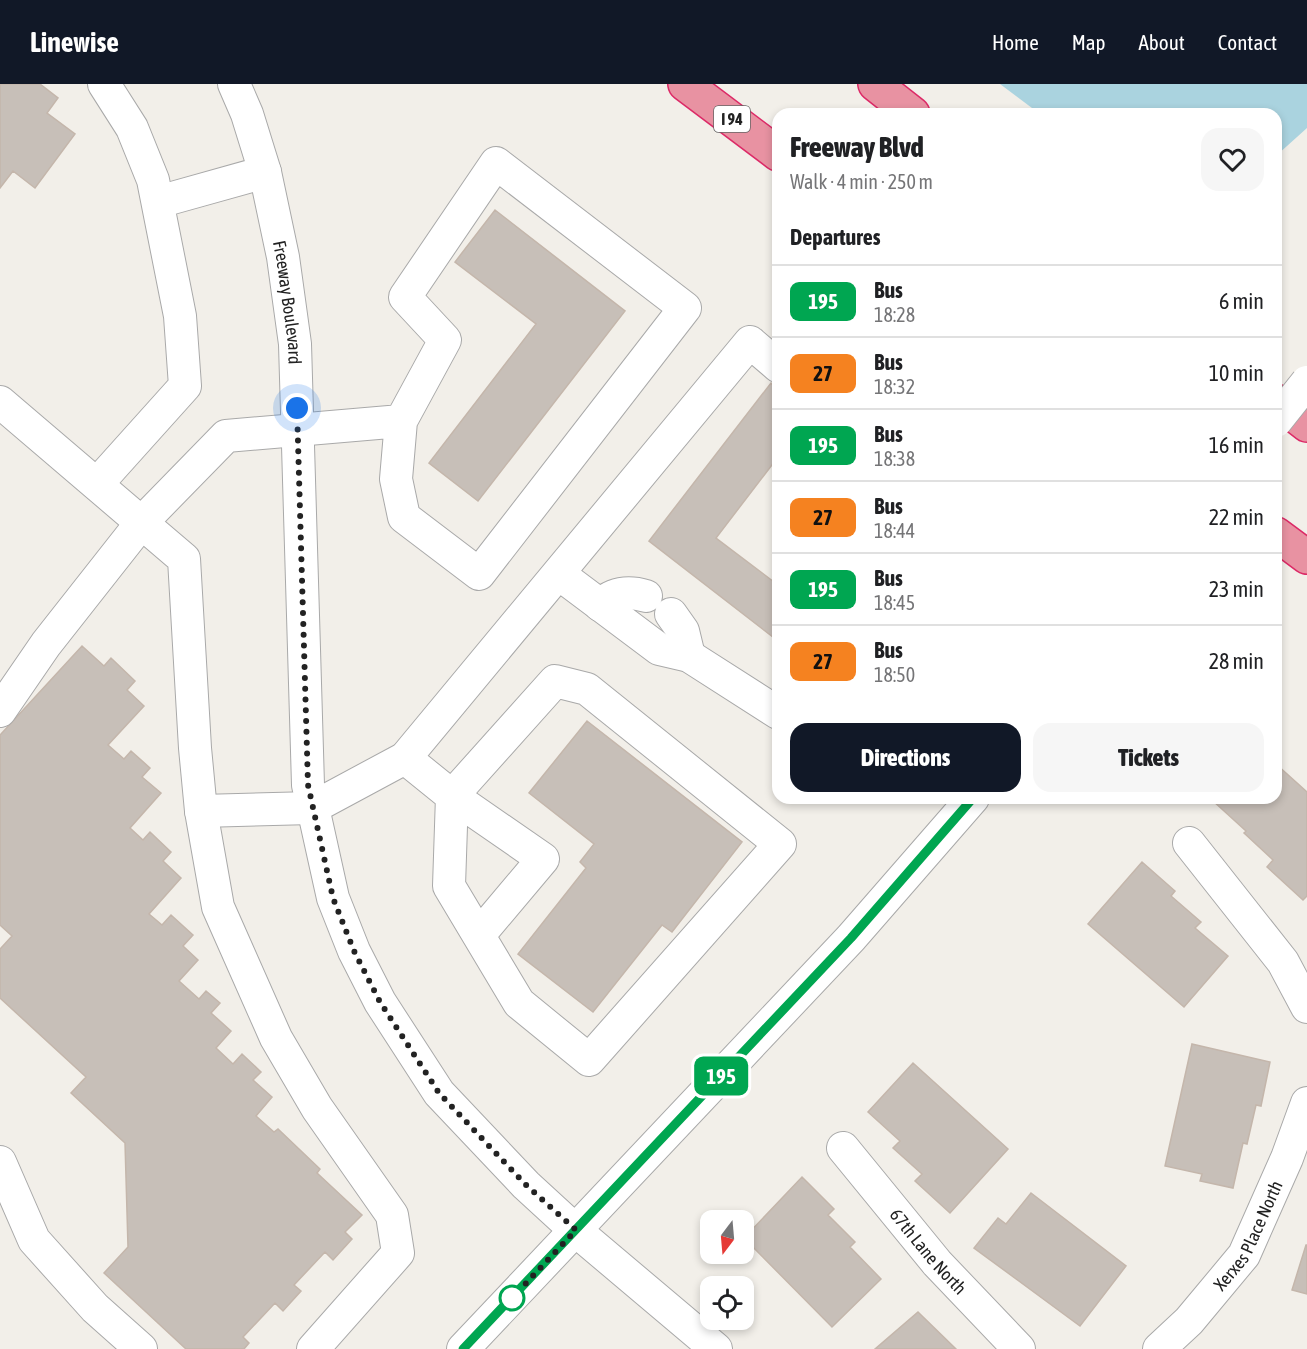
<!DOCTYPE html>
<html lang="en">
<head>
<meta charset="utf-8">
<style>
  body { margin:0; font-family:"Asap Condensed",sans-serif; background:#f6f6f6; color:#202124; height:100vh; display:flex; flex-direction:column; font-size:22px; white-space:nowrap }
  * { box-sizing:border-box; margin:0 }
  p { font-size:20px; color:#757577 }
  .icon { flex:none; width:33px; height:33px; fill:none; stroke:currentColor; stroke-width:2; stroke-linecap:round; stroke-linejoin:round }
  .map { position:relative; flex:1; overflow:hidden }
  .details { position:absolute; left:772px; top:24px; width:510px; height:696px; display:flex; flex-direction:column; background:#fff; border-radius:18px; box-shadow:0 3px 9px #0003 }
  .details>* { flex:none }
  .badge { padding:0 12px; border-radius:9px; font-size:21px; line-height:39px }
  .needle { width:39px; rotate:196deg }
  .tools { position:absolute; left:700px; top:1126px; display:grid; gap:12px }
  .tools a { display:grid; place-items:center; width:54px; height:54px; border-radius:12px; background:#fff; box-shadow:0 3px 9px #0003; font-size:30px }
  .you { position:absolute; width:30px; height:30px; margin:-15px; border:4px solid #fff; border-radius:50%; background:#1a73e8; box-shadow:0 0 0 9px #1a73e833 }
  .map>.badge { position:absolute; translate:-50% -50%; box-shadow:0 0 0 3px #fff }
  h2 { padding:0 18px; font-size:22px; line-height:54px }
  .round { display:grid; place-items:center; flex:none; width:63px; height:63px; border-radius:18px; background:#f6f6f6 }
  .head { display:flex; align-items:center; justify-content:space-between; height:102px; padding:0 18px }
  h1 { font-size:28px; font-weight:800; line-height:45px }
  .primary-button { display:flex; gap:12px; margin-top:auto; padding:12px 18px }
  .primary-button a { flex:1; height:69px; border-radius:18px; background:#111827; color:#fff; font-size:24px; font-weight:800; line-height:69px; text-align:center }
  .primary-button a+a { background:#f6f6f6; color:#202124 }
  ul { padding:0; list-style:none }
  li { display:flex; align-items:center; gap:18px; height:72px; padding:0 18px; border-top:2px solid #e0e0e0 }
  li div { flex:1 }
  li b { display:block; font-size:22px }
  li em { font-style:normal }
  li .badge { min-width:66px; font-weight:700; text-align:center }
  header { display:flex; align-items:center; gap:36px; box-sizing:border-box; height:84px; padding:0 30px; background:#111827; color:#fff }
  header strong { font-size:28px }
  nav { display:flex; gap:33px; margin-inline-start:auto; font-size:21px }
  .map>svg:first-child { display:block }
</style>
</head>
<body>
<header>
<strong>Linewise</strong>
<nav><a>Home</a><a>Map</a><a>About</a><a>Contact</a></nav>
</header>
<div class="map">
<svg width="1307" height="1265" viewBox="0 0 1307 1265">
  <rect width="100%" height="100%" fill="#f2efe9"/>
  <!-- water -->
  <path fill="#aad3df" d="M1000,0H1307V44L1277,71L1276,30H1040Z"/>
  <!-- building -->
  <path fill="#c7bfb8" stroke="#c4b6ab" stroke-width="1.5" d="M0,0H40L58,14L47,29L75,50L35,104L13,87L0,104Z
    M495,126L625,227L478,417L429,379L536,240L455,178Z
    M771,299L778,305V373L716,454L778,501V557L649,457Z
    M82,562L104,582L111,574L135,597L127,606L144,622L108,661L124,675L131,667L150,684L142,693L161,709L130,744L143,756L150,748L171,768L163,777L181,794L149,830L162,841L171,831L193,851L183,862L198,876L179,897L199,915L206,907L220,919L211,929L231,947L216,964L233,980L242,970L261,988L253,996L272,1013L256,1032L274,1048L278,1045L320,1085L317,1089L362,1131L345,1148L352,1155L333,1176L325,1168L294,1201L301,1207L283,1227L275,1219L243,1253L249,1259L244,1265H186L104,1189L128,1163L125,1059L71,1009L86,993L0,914V865L12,852L0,841V651Z
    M587,637L742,758L672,848L662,841L593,928L518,870L586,784L580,778L594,760L529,709Z
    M1276,680L1307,708V812L1303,816L1267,783L1273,776L1244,749L1246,747L1213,717L1215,714H1276Z
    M1142,778L1175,807L1171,812L1201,838L1195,844L1228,872L1184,923L1088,840Z
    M1192,960L1270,978L1261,1022L1256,1021L1247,1060L1243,1059L1233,1104L1200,1097L1202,1090L1165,1082Z
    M913,979L1008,1065L950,1129L915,1097L922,1090L893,1064L900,1057L868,1028Z
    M802,1093L834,1125L828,1131L855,1158L850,1163L881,1195L832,1243L744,1154Z
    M1031,1109L1126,1182L1080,1242L974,1164L998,1134L1006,1140Z
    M1306,1161H1307V1210L1292,1206Z
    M918,1228L956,1265H875Z"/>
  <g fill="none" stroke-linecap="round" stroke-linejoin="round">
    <defs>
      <g id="minor">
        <path id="s1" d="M234,0L247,30L265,88L283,173L295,260L308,701L333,814L354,867L380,918L439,1009L526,1101L575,1146L716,1265"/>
        <path d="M158,118L265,88"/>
        <path d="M0,318L184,475L195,664L201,727L218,823L276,954L317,1024L392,1131L398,1169L313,1265"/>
        <path d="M97,400L185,302L180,232L153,96L132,44L104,0"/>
        <path d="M559,490L659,565L689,572L778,629"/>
        <path d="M600,521C614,508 629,507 646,512"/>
        <path d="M671,530L683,547L689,572"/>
        <path d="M0,627L46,560L142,438L226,352L401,337L445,256L405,213L496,79L685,224L479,490L404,433L396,395L401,337"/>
        <path d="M405,674L452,712L449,802L519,919L589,976L780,760L587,605L555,597L452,712L543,775L479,851"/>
        <path d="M201,727L312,724L405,674L750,258L778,282"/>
        <path d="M1189,759L1283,878L1307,923"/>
        <path id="s2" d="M843,1064L937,1179L1019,1265"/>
        <path d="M0,1078L34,1156L95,1224L141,1265"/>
        <path d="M463,1265L851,854L973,714"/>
        <path id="s3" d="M1159,1265L1189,1237L1244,1171L1287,1074L1307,1019"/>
      </g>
      <path id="highway" d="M685,0L778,70
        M875,0L913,30
        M1276,317L1307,341
        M1276,450L1307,473"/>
    </defs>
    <!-- minor casing -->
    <use href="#minor" stroke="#a9a9a9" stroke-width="34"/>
    <!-- highway casing -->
    <use href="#highway" stroke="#dc2a67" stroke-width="36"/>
    <!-- minor -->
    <use href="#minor" stroke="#fff" stroke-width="32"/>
    <!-- highway -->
    <use href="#highway" stroke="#e892a2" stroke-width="33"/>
    <defs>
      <path id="minor-bridge" d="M1276,337L1307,298"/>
    </defs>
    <!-- minor-bridge casing -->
    <use href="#minor-bridge" stroke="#a9a9a9" stroke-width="34" stroke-linecap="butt"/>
    <!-- minor-bridge -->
    <use href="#minor-bridge" stroke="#fff" stroke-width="32"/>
  </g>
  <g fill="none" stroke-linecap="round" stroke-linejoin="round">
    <defs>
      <path id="line" d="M463,1265L851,854L973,714"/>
    </defs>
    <!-- line casing -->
    <use href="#line" stroke="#fff" stroke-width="14"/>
    <!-- line -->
    <use href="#line" stroke="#00a651" stroke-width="9"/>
    <!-- walk -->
    <path stroke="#222" stroke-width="6" stroke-dasharray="0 10.8" d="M297,324L308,701L333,814L354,867L380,918L439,1009L526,1101L576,1146L512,1214"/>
  </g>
  <!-- markers -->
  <circle fill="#fff" stroke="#00a651" stroke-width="3" cx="512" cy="1214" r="12"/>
  <g text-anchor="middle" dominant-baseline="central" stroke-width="4.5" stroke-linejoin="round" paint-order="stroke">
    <!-- shield labels -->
    <rect fill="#fff" stroke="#646464" stroke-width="1.5" x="714" y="22" width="36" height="26" rx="4.5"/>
    <g font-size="16" font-weight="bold" fill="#222">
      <text x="732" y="35">I 94</text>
    </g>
    <!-- street labels -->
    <g font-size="18" fill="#222" stroke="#fff">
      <text stroke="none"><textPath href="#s1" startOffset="226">Freeway Boulevard</textPath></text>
      <text stroke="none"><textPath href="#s3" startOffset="146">Xerxes Place North</textPath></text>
      <text stroke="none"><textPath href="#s2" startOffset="134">67th Lane North</textPath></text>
    </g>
  </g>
</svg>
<div class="tools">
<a><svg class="needle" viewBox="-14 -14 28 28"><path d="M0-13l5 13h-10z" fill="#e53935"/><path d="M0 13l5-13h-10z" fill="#757577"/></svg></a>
<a><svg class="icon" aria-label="locate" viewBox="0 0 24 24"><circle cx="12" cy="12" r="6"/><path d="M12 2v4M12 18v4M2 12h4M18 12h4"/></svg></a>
</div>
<div class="you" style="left:297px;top:324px"></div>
<b class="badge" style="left:721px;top:992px;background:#00a651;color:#fff">195</b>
<section class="details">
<div class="head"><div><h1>Freeway Blvd</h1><p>Walk · 4 min · 250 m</p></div><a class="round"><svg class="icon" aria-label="heart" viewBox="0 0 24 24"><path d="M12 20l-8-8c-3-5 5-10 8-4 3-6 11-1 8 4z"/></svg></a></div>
<h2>Departures</h2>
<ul>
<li><span class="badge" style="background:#00a651;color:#fff">195</span><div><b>Bus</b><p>18:28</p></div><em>6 min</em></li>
<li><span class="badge" style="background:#f58220;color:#111">27</span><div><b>Bus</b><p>18:32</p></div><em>10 min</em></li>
<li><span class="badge" style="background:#00a651;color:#fff">195</span><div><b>Bus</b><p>18:38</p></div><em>16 min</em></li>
<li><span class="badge" style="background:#f58220;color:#111">27</span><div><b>Bus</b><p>18:44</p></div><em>22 min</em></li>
<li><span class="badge" style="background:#00a651;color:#fff">195</span><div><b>Bus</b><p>18:45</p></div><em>23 min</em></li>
<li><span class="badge" style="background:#f58220;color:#111">27</span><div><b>Bus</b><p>18:50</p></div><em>28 min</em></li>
</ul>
<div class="primary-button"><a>Directions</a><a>Tickets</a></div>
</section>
</div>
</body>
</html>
